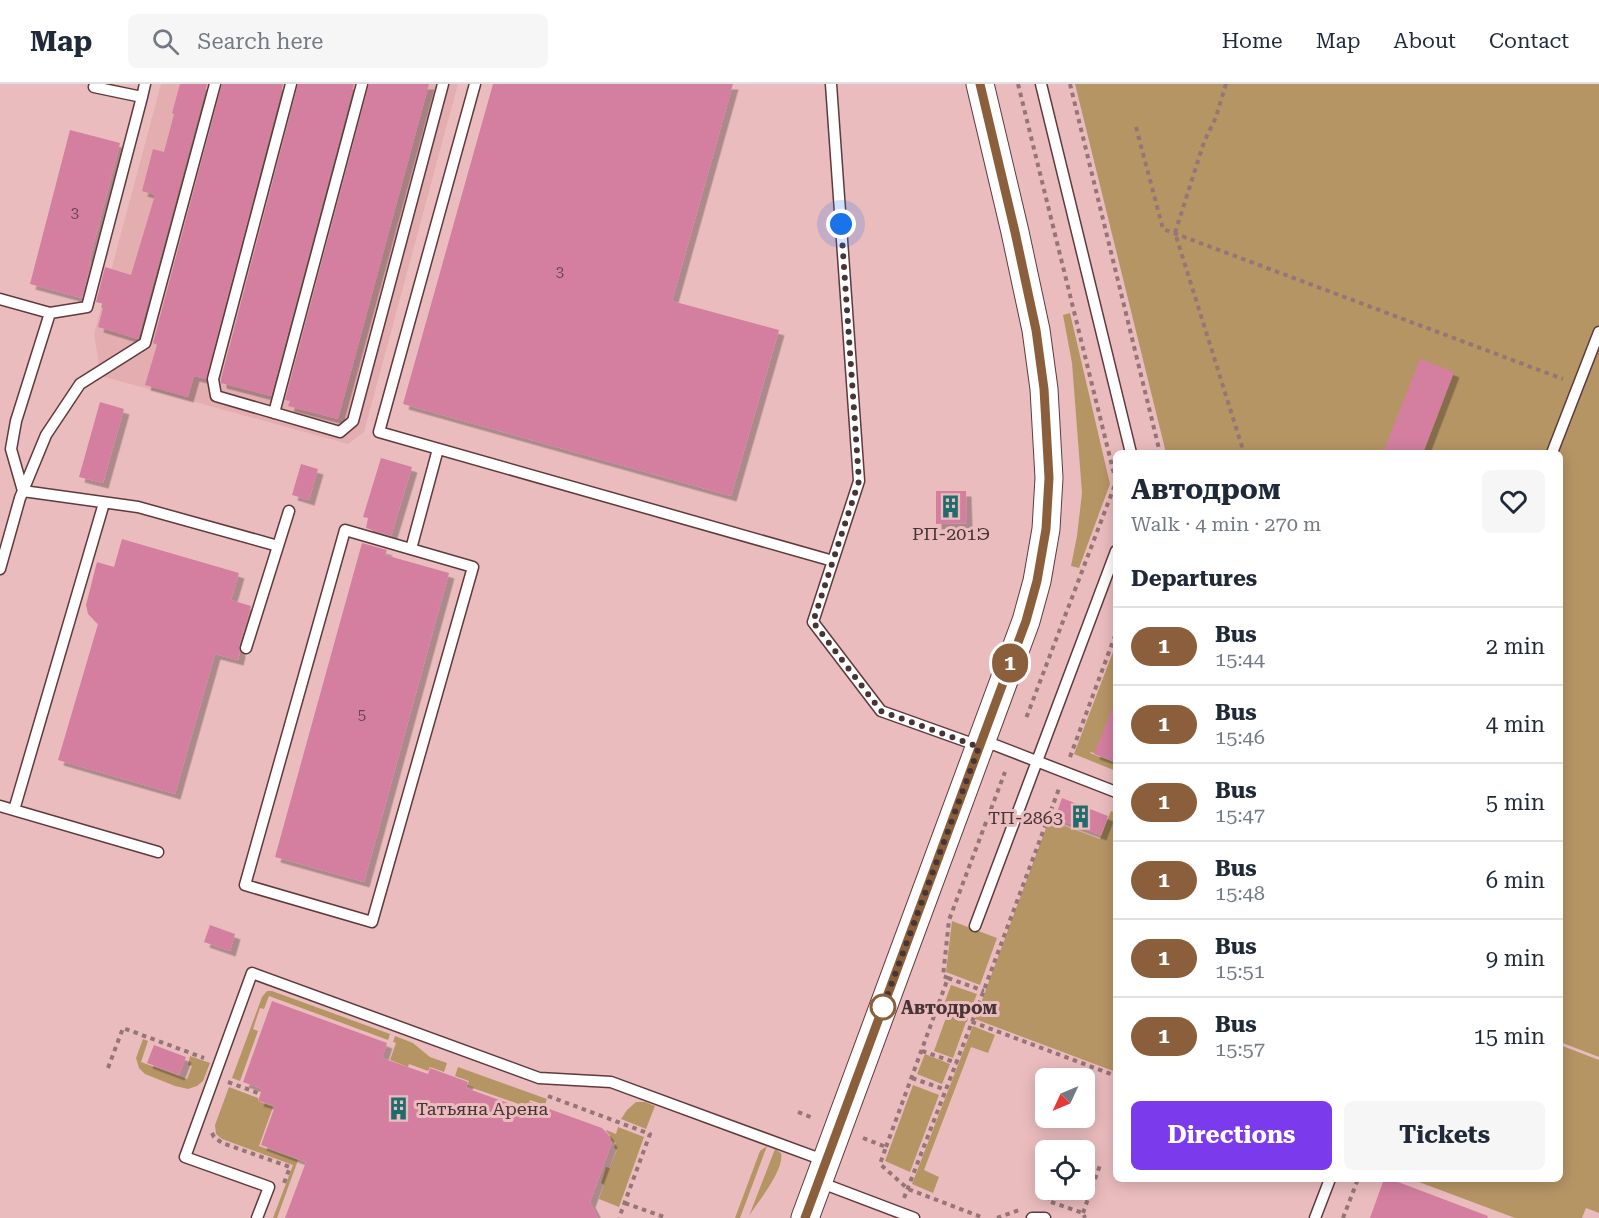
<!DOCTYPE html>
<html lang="en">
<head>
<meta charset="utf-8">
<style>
  body { margin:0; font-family:"Roboto Serif",serif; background:#f6f6f7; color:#1f2937; height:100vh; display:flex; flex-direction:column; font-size:22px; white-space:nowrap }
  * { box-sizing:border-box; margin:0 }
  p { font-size:20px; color:#747a83 }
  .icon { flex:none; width:33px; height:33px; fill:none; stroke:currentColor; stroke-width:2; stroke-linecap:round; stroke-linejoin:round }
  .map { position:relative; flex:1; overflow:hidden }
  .sheet { position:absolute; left:1113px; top:366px; width:450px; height:732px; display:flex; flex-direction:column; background:#fff; border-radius:9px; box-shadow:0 3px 15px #0003 }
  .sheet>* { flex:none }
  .badge { padding:0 12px; border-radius:20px; font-size:21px; line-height:39px }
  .needle { width:39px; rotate:226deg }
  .buttons { position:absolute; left:1035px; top:984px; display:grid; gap:12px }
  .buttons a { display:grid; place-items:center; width:60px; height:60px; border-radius:9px; background:#fff; box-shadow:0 3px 15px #0003; font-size:30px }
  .you { position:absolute; width:30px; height:30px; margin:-15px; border:4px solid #fff; border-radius:50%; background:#1a73e8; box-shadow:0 0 0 9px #1a73e833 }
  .map>.badge { position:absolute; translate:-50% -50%; box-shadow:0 0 0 3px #fff }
  h2 { padding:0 18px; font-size:22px; line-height:54px }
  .round { display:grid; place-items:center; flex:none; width:63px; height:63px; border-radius:9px; background:#f6f6f7 }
  .overview { display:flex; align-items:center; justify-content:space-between; height:102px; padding:0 18px }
  h1 { font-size:28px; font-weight:700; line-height:45px }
  .primary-button { display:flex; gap:12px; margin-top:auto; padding:12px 18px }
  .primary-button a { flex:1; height:69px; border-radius:9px; background:#7c3aed; color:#fff; font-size:24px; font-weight:700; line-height:69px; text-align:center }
  .primary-button a+a { background:#f6f6f7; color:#1f2937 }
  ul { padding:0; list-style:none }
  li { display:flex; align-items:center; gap:18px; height:78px; padding:0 18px; border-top:2px solid #e0e1e3 }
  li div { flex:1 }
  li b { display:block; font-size:22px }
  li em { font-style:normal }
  li .badge { min-width:66px; font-weight:700; text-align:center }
  header { display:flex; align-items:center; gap:36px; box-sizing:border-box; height:84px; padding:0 30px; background:#fff; border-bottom:2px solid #e0e1e3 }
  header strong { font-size:28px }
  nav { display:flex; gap:33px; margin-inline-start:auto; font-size:21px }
  .search { width:420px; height:54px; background:#f6f6f7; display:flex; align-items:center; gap:15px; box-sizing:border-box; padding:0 21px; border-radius:9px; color:#747a83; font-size:22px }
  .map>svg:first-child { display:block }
</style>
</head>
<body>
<header>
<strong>Map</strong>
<div class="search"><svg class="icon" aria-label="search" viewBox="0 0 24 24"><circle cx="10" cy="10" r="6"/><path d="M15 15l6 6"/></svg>Search here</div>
<nav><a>Home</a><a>Map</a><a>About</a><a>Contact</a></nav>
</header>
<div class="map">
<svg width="1599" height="1134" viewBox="0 0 1599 1134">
  <defs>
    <filter id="shadow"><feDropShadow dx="5.5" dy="5.5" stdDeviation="0" flood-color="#0004"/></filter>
  </defs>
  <rect width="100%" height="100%" fill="#ebbcbe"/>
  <!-- built -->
  <path fill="#e4aeb0" d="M161,0H458L364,348L348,360L101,292L94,250Z"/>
  <!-- green -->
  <path fill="#b69565" d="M1075,0H1599V973L1560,958V369H1166Z
    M1070,229L1110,400L1079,484L1071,482L1077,452L1082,409L1072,279L1063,231Z
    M1116,560V678L1091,668L1090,669L1116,679V687L1074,670Z
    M1111,727L1116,729V988L975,935L1049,736L1100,755Z
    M952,837L997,854L980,901L946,888Z
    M951,901L977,910L968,932L943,923Z
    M267,907H272L390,950L388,956L269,912L264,925L260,924L253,945L258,947L240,997L232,994L262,913Z
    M947,931L966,938L953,974L934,967Z
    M973,942L995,951L988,969L971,963L924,1086L939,1093L933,1109L912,1100Z
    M395,952L413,959L430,973L447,979L444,988L430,983L428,987L409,980L408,983L390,976L396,959L393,958Z
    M143,955L148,957L141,978L187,995L192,982L188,981L190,972L210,979L203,997L197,1002L188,1005L175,1002L145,990L139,984L136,974Z
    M1560,961L1599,976V1129L1586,1124L1582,1134H1515L1411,1095H1560Z
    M925,970L950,980L942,1000L917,990Z
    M458,983L547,1015L545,1021L530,1016L527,1023L467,1002L469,997L455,992Z
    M913,1001L939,1011L910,1088L885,1077Z
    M229,1003L258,1014V1017L273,1023L259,1062L298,1076L277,1134H273L293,1081L222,1055L216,1050L215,1041Z
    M636,1018H645L655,1022L646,1045L621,1035L627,1026Z
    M618,1043L644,1053L619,1123L599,1115L604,1101L601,1099L606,1083L610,1084L617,1066L614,1064L616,1059L611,1057L610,1051L606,1047V1046L616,1050Z
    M767,1062L740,1134H735L760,1067Z
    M775,1065L781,1069C785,1085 758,1118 749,1132Z"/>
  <!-- building -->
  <path fill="#d47fa0" filter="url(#shadow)" d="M180,0H207L138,255L98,243L104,220L96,218L105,183L131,191L155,111L142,107L153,65L164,68L174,30L172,29Z
    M222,0H283L206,295L194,292L188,313L145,301L157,261L153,259Z
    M298,0H354L271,312L221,299V295Z
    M369,0H429L338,335L288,322L290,317L285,316Z
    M493,0H733L672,217L779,246L731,412L403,320Z
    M70,46L120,59L89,178L91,179L82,214L30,200Z
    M1420,275L1454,288L1423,369H1383Z
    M100,318L124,325L103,399L79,393Z
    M381,374L412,383L391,452L366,444L368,434L363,433Z
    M301,380L318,385L309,416L292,411Z
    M936,407H966L967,439L936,440Z
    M122,455L239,489L231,516L251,522L239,562L240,568L238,576L215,570L175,710L58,676L98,540L88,530L86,521L97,478L114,483Z
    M362,459L387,466L385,471L449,489L364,798L275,773Z
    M1115,617L1116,618V678L1094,670Z
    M1062,714L1108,732L1101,751L1055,734Z
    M210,841L235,850L230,867L204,858Z
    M272,917L387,959L382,974L428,990L430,984L468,998L466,1004L527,1026L530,1018L602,1044L607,1049L612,1058L590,1118L598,1134H285L306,1078L261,1061L275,1022L258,1017L262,1005L243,998Z
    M154,961L186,973L179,991L147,979Z
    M1384,1095H1390L1488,1132L1487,1134H1370Z"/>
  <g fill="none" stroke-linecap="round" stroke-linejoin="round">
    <defs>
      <path id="service" d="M291,0L213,295L216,312L340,348L353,337L443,0
        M475,0L379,348L833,477
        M831,0L859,397L813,538L881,627L979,662
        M1041,0L1131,369
        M94,3L142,13L87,223L50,229L16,337L11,365L23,407L138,423L278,462
        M142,13L145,0
        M0,215L50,229
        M274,329L362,0
        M1552,369L1599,248
        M345,446L473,483L372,838L245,801Z
        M411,465L438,365
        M0,485L20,414L46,351L80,300L145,259L215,0
        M246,564L289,427
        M982,656L1116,708
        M0,722L158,768
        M14,726L104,419
        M975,842L1116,467
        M819,1098L914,1134
        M257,1134L269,1103L185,1073L252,889L539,994L611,998L826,1077
        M1032,1134H1045
        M1315,1134L1330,1095"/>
      <path id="tertiary" d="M805,1134L1026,537L1037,497L1046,445L1049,394L1044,305L1036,246L1015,148L980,0"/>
    </defs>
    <!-- service casing -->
    <use href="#service" stroke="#60393c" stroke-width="13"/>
    <!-- tertiary casing -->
    <use href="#tertiary" stroke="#60393c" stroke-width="29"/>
    <!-- path -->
    <path stroke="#957576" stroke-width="4" stroke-dasharray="4.5 4.5" stroke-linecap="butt" d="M1018,0L1116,398L1025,637
      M1070,0L1160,369
      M1226,0L1216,33L1204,58L1175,149L1244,369
      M1136,43L1163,145L1563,295
      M1070,673L1116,549
      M948,894L943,892L949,836L1005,688
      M938,925L1116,992
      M922,967L957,979
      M108,984L123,944L204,974
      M912,994L946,1006
      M228,998L258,1009
      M548,1012L650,1050L619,1134
      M798,1028L813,1034
      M212,1049L214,1053L222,1059L290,1083L284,1099
      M863,1054L886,1063L880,1080L908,1105L984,1134
      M886,1063L948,894L984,907
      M904,1114L972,938L1060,702
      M1047,1116L1050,1106
      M1051,1118L1083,1129L1085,1134
      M625,1119L667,1134
      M1083,1129L1100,1081
      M997,1134L1019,1126
      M1343,1134L1358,1095"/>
    <!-- service -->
    <use href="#service" stroke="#fff" stroke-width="10"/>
    <!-- tertiary -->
    <use href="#tertiary" stroke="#fff" stroke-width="27"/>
  </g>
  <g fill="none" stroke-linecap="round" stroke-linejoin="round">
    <defs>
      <path id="line" d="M805,1134L1026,537L1037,497L1046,445L1049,394L1044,305L1036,246L1015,148L980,0"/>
    </defs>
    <!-- line casing -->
    <use href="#line" stroke="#fff" stroke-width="14"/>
    <!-- line -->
    <use href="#line" stroke="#8b5e3c" stroke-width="9"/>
    <!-- walk -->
    <path stroke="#473435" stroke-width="6" stroke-dasharray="0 10.8" d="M841,140L859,397L813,538L881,627L979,663L883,923"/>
  </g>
  <!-- icons -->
  <defs>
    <symbol id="building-bare" viewBox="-9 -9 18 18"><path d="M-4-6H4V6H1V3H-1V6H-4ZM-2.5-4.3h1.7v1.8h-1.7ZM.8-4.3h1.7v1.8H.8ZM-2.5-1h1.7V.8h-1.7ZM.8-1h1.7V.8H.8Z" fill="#206c6d" stroke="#ebbcbe" stroke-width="2.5" paint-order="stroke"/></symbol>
  </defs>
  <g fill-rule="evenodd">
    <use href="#building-bare" x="934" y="406" width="33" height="33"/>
    <use href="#building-bare" x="1064" y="716" width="33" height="33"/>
    <use href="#building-bare" x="382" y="1008" width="33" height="33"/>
  </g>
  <!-- markers -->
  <circle fill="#fff" stroke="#8b5e3c" stroke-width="3" cx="883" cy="923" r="12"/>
  <g text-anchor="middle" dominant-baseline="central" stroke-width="6" stroke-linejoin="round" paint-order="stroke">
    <!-- number labels -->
    <g font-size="15" fill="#6a4750">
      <text x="75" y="129">3</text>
      <text x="560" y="188">3</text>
      <text x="362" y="631">5</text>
    </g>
    <!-- poi labels -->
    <g font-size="18" fill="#473435" stroke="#ebbcbe">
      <text x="951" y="449">РП-201Э</text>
      <text x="1063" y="733" text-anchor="end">ТП-2863</text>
      <text x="416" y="1024" text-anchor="start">Татьяна Арена</text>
    </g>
    <!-- stop labels -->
    <g font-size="18" font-weight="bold" fill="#473435" stroke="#ebbcbe" text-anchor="start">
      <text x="901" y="923">Автодром</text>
    </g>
  </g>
</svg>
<div class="buttons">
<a><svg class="needle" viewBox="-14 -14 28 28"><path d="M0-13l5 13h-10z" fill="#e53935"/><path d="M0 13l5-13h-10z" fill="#747a83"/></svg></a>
<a><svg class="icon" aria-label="locate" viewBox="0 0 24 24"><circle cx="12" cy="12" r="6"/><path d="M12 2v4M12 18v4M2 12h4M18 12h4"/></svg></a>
</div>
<div class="you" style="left:841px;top:140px"></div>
<b class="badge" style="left:1010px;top:579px;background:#8b5e3c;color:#fff">1</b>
<section class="sheet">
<div class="overview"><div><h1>Автодром</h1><p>Walk · 4 min · 270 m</p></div><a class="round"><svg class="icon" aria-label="heart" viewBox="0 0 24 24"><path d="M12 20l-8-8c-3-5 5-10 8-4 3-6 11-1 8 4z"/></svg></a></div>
<h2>Departures</h2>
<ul>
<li><span class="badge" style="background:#8b5e3c;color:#fff">1</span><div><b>Bus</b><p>15:44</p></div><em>2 min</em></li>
<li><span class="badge" style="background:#8b5e3c;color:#fff">1</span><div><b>Bus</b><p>15:46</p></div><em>4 min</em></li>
<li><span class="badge" style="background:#8b5e3c;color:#fff">1</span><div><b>Bus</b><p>15:47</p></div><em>5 min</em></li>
<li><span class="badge" style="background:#8b5e3c;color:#fff">1</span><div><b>Bus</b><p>15:48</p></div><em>6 min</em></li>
<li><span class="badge" style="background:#8b5e3c;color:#fff">1</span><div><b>Bus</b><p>15:51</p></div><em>9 min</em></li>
<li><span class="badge" style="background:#8b5e3c;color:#fff">1</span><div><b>Bus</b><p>15:57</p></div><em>15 min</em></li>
</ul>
<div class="primary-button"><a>Directions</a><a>Tickets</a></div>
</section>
</div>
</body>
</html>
